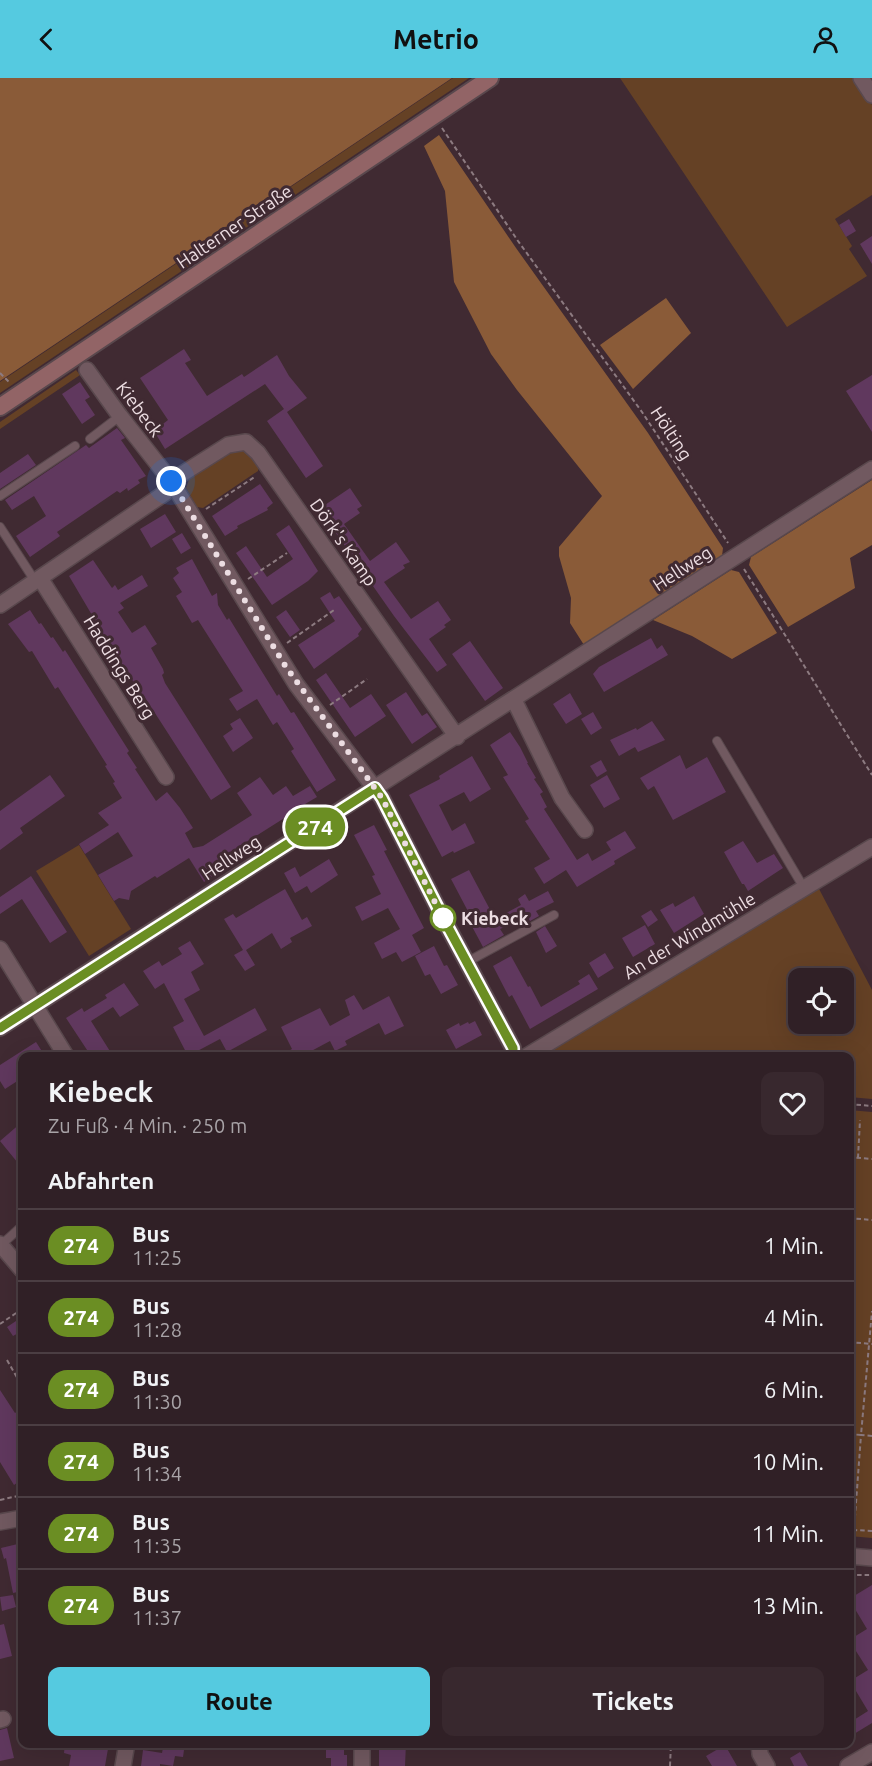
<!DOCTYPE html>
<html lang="de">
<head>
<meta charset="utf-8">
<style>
  body { margin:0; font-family:Ubuntu,sans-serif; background:#38282e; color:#f1f3f6; height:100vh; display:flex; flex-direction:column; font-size:22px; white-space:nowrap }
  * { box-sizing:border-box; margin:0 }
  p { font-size:20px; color:#a8a3a7 }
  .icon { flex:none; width:33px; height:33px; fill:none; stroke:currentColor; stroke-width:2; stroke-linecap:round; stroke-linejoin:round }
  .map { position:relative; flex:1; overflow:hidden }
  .details { position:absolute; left:18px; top:974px; width:836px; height:696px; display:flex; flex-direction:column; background:#302026; border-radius:12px; box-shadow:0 6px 24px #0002,0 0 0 2px #4b3e43 }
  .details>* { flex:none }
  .badge { padding:0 12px; border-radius:20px; font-size:21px; line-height:39px }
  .fabs { position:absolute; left:788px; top:890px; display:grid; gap:12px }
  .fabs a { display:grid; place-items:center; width:66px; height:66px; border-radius:12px; background:#302026; box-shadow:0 6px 24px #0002,0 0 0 2px #4b3e43; font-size:30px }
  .you { position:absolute; width:30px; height:30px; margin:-15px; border:4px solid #fff; border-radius:50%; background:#1a73e8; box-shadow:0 0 0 9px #1a73e833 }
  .map>.badge { position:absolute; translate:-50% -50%; box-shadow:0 0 0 3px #fff }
  h2 { padding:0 30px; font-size:22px; line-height:54px }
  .round { display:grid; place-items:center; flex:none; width:63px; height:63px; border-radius:12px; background:#38282e }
  .summary { display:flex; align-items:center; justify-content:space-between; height:102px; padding:0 30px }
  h1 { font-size:28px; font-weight:700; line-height:45px }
  .action { display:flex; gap:12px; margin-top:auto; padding:12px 30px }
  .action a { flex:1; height:69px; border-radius:12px; background:#55cae0; color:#111; font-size:24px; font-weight:700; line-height:69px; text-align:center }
  .action a+a { background:#38282e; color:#f1f3f6 }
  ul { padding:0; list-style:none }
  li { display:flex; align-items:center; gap:18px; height:72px; padding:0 30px; border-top:2px solid #4b3e43 }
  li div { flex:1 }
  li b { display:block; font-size:22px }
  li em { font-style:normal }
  li .badge { min-width:66px; font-weight:700; text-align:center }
  header { display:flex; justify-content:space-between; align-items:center; height:78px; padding:0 30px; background:#55cae0; color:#111; font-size:27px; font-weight:700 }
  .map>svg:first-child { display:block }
</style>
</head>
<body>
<header><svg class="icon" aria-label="back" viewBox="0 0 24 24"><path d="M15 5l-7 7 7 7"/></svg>Metrio<svg class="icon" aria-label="person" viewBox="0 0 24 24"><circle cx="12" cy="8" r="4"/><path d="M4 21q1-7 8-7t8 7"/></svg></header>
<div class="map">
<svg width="872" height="1688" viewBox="0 0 872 1688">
  <rect width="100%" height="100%" fill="#402a32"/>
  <!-- green -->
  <path fill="#654125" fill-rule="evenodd" d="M453,0H469L0,315V304Z
    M620,0H855L872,27V117L835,141L852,168L849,171L867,198L787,249Z
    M76,292L80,297L0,351V344Z
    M241,371L248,374L259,387L258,393L203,430L197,429L186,410L190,399L225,374Z
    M79,767L131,851L89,878L36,793Z
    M818,809L872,912V1021L849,1019V978H538ZM798,900H843V945H798Z
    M849,1032L872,1034V1460L849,1458Z"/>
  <!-- forest -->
  <path fill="#8a5b38" d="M0,0H452L0,303Z
    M439,57L516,170L648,355L723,470L722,478L584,567L570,545L571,520L559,478V469L602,418L517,312L491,276L454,204L445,113L424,68Z
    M666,220L691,255L633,311L600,267Z
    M872,402V467L850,480L855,510L788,549L749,487L751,479Z
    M731,492L739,494L777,555L732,581L692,558L653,542Z"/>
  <!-- building -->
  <path fill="#60385e" d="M849,141L856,153L846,159L839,147Z
    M872,158V186L860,166Z
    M184,271L191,282L185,285L207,318L242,296L244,299L277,277L289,298L307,320L287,334L323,388L306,400L267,343L284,331L265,306L165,371L154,353L168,342L140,300Z
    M872,297V354L846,313Z
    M80,304L90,319L85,322L95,337L82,346L62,316Z
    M117,350L125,360L121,362L146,398L138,402L140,405L128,413L127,410L120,415L117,413L57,454L60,458L30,479L16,458L46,438L34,418L12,432L5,422L86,367L89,370Z
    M28,376L36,387L0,411V395Z
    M260,406L273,425L267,430L268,432L237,448L238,450L225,458L212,438Z
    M350,410L362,428L357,431L360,435L344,446L370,483L396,464L410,484L403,487L405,490L384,504L411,541L438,523L451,542L444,547L446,549L429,561L447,587L437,594L394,538L319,431Z
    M165,436L176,454L151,470L140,451Z
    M289,447L318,493L308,503L272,527L236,475L246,468L267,499L293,481L276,456Z
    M182,455L191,470L181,476L172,461Z
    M192,481L212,518L217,515L218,527L227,542L229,540L277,618L279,616L291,635L294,634L336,702L317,714L291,673L294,671L277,644L273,647L257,621L237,633L229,621L243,613L198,542L192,545L176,518L182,514L173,500L179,495L176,490Z
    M93,482L112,510L115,507L118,512L142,497L148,508L120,525L124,530L118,534L132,555L145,547L157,566L151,570L163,591L164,595L162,597L165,605L231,709L211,722L144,618L143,619L130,599L129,600L69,498Z
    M330,514L334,521L339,518L362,551L358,556L359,558L314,591L298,567L335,543L320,520Z
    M30,532L39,546L41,545L51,560L53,559L63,574L65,572L129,673L127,675L137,690L135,691L156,723L167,714L180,730L193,750L185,755L193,770L203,768L252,737L237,715L260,699L273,717L286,708L293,718L310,708L317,719L300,729L302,732L287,741L286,739L221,780L227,789L204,804L189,780L157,800L155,798L131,813L129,822L119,820L114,823L98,797L133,778L118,754L85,776L79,766L109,747L98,735L122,720L113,705L115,704L105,688L107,687L58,609L55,611L32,573L29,574L8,546Z
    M286,532L300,552L290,559L276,539Z
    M651,560L657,571L662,567L668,577L604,614L593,596L599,589Z
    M470,563L503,610L485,623L452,576Z
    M326,595L350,630L371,616L386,638L355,659L316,602Z
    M406,614L422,638L427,635L437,649L412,666L386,627Z
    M570,615L582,636L566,646L553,626Z
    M593,634L602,650L591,657L581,641Z
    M240,640L253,660L233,674L223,658L233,651L230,646Z
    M652,643L665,662L638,674L635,669L619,678L610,662L636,650L637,652Z
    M510,654L520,669L528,685H527L536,700L534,701L543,714L540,716L547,729L544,731L577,782L588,775L592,783L611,772L606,764L625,753L636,770L614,783L615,786L577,809L566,792L544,806L534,790L550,781L525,743L529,741L503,699L508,697L490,667Z
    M680,677L686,691L707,679L726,714L673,742L654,708L648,712L640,700Z
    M472,678L491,711L470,724L464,714L439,727L452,753L465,745L475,765L454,775L453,773L442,779L409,717L440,701L439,698Z
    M601,682L607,693L597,699L590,688Z
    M50,697L65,718L20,750L23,755L0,772V733Z
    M607,697L620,721L604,730L590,707Z
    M374,747L387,772L384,773L424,850L412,857L421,874L402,884L396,874L382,881L374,865L400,851L388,830L362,843L355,829L381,816L372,798L375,797L354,757Z
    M743,763L757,785L774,776L783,790L748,813L744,806H742L724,774Z
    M329,781L338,797L311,815L307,808L295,815L284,795L295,789L300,799Z
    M469,792L495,841L521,827L518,821L525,816L529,823L548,813L554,824L536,833L539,838L530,843L527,838L500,851L504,857L483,869L468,841L471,839L451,801Z
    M31,798L67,854L50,865L22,821L0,836V819Z
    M285,811L302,842L307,839L312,848L290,860L292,864L281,871L272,855L246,872L255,887L245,893L234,877L243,872L224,841L233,836L236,840Z
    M694,818L704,836L674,855L660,832L673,825L675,829Z
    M651,832L658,842L648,849L641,838Z
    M645,847L655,866L633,879L622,860Z
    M545,848L557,868L546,875L536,854Z
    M190,863L204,886L191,894L200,912L184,921L204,958L255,930L267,952L227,974L220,961L188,978L173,949L184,943L164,905L155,911L143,893L159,883L162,888L182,876L178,870Z
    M434,868L444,888L447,887L458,907L441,916L430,896L425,898L415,878Z
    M605,875L614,890L598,900L589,885Z
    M511,878L528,909L530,908L541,929L580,906L578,903L589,896L598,911L530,951L512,917L509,919L493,888Z
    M124,905L139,927L120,939L113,929L91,943L113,978H91L66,940L82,930L84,934L107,920L105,917Z
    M354,917L363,932L389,918L404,948L385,957L379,945L345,963L347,967L335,973L330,963L302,978H279L292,971L281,949L320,930L330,948L350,937L345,922Z
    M475,943L482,957L456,971L446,952L459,945L460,948L468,944L469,946Z
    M36,964L45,978H22V1000L5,1011L0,1003V987Z
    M22,1044V1090L0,1063Z
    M22,1239V1253L13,1258L7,1249Z
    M0,1312L15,1335L22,1330V1401L14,1407L0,1384Z
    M22,1465V1513L13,1515L6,1480L4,1481L1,1470Z
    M872,1507V1645L849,1659V1645L868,1633L850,1603L868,1592L849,1562L867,1551L849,1521Z
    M13,1517L16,1529L2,1533L0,1519Z
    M4,1546L12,1578L0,1581V1547Z
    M7,1650L14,1680L0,1683V1652Z
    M65,1665H109L105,1688H69L71,1677L64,1675Z
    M164,1665H185L183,1679L175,1678L173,1688L160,1686V1688H141L143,1672L162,1675Z
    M326,1665H344V1677H347V1688H331V1680H326Z
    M406,1665L405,1688H379V1672H381V1666Z
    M725,1667L737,1688H712L706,1678Z
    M800,1674L808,1688H794L790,1680Z"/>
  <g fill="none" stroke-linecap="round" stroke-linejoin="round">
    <defs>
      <path id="service" d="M90,361L120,338
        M0,418L75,368
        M0,449L35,503
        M717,663L804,810
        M467,884L554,837
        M1,1167L22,1148"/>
      <path id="minor" d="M861,0L872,17
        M87,292L120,338L171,403L296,606L382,720L443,840L513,970V978
        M40,500L166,699
        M0,527L165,415L171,403L228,367L246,364L258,375L457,659
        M514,622L562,720L585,752
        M0,871L66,978
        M0,950L872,391
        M527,978L872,769
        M0,1166L22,1192
        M0,1444L22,1440
        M849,1478L872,1480
        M0,1642L3,1641
        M759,1665L760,1676L767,1688
        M123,1688L127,1665
        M362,1688V1665
        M848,1688L872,1674"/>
      <path id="secondary" d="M0,329L490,0"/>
    </defs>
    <!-- service casing -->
    <use href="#service" stroke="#59484d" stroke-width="10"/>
    <!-- minor casing -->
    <use href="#minor" stroke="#59484d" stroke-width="18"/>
    <!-- secondary casing -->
    <use href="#secondary" stroke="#59484d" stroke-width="20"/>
    <!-- path -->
    <path stroke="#8d7b81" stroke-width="2" stroke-dasharray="4.5 3" stroke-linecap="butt" d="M442,50L518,163L642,334L728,465
      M0,295L10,305
      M206,431L256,398
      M744,491L872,697
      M248,501L287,475
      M287,565L334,532
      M330,627L367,601
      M849,1026L872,1028
      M849,1079L872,1081
      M858,1080L860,1042
      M849,1140L872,1142
      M0,1246L22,1231
      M849,1264L872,1266
      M7,1282L22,1308
      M849,1356L861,1357L872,1233
      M872,1358L861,1357L854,1452L872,1453
      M0,1422L22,1417
      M851,1493L856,1497H872
      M670,1688L671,1665"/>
    <!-- service -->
    <use href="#service" stroke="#715960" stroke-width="8"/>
    <!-- minor -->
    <use href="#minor" stroke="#715960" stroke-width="15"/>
    <!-- secondary -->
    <use href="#secondary" stroke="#926466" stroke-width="16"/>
  </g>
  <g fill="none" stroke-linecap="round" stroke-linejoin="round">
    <defs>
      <path id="line" d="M0,950L375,710L382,720L443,840L513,970V978"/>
    </defs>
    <!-- line casing -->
    <use href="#line" stroke="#fff" stroke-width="14"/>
    <!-- line -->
    <use href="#line" stroke="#6b8e23" stroke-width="9"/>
    <!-- walk -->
    <path stroke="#ecdde2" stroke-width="6" stroke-dasharray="0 10.8" d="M171,403L286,589L382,720L443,840"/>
  </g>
  <!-- markers -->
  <circle fill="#fff" stroke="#6b8e23" stroke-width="3" cx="443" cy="840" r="12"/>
  <g text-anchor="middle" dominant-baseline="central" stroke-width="6" stroke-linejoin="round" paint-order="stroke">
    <!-- street labels -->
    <g font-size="18" fill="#ecdde2" stroke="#402a32">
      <text transform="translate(234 148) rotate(-34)">Halterner Straße</text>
      <text transform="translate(140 331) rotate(53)">Kiebeck</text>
      <text transform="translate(672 355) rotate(57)">Hölting</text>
      <text transform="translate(344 464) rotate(55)">Dörk's Kamp</text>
      <text transform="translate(682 490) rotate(-33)">Hellweg</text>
      <text transform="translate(120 589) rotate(58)">Haddings Berg</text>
      <text transform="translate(231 779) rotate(-33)">Hellweg</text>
      <text transform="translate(689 857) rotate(-31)">An der Windmühle</text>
    </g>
    <!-- stop labels -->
    <g font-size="18" font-weight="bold" fill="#ecdde2" stroke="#402a32" text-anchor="start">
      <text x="461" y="840">Kiebeck</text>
    </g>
  </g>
</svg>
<div class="fabs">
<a><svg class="icon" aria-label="locate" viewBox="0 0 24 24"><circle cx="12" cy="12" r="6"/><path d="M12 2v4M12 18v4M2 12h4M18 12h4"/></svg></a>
</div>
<div class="you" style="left:171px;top:403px"></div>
<b class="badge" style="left:315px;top:749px;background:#6b8e23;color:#fff">274</b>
<section class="details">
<div class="summary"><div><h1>Kiebeck</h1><p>Zu Fuß · 4 Min. · 250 m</p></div><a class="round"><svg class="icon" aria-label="heart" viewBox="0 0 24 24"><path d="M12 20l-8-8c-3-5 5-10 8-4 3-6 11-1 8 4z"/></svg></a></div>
<h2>Abfahrten</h2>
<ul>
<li><span class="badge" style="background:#6b8e23;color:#fff">274</span><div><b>Bus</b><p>11:25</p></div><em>1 Min.</em></li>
<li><span class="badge" style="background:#6b8e23;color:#fff">274</span><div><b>Bus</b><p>11:28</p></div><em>4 Min.</em></li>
<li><span class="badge" style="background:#6b8e23;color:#fff">274</span><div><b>Bus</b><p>11:30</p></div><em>6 Min.</em></li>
<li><span class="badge" style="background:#6b8e23;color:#fff">274</span><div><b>Bus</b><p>11:34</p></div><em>10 Min.</em></li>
<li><span class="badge" style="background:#6b8e23;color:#fff">274</span><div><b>Bus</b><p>11:35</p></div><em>11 Min.</em></li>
<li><span class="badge" style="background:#6b8e23;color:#fff">274</span><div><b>Bus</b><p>11:37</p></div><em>13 Min.</em></li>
</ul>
<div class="action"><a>Route</a><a>Tickets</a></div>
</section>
</div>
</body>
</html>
